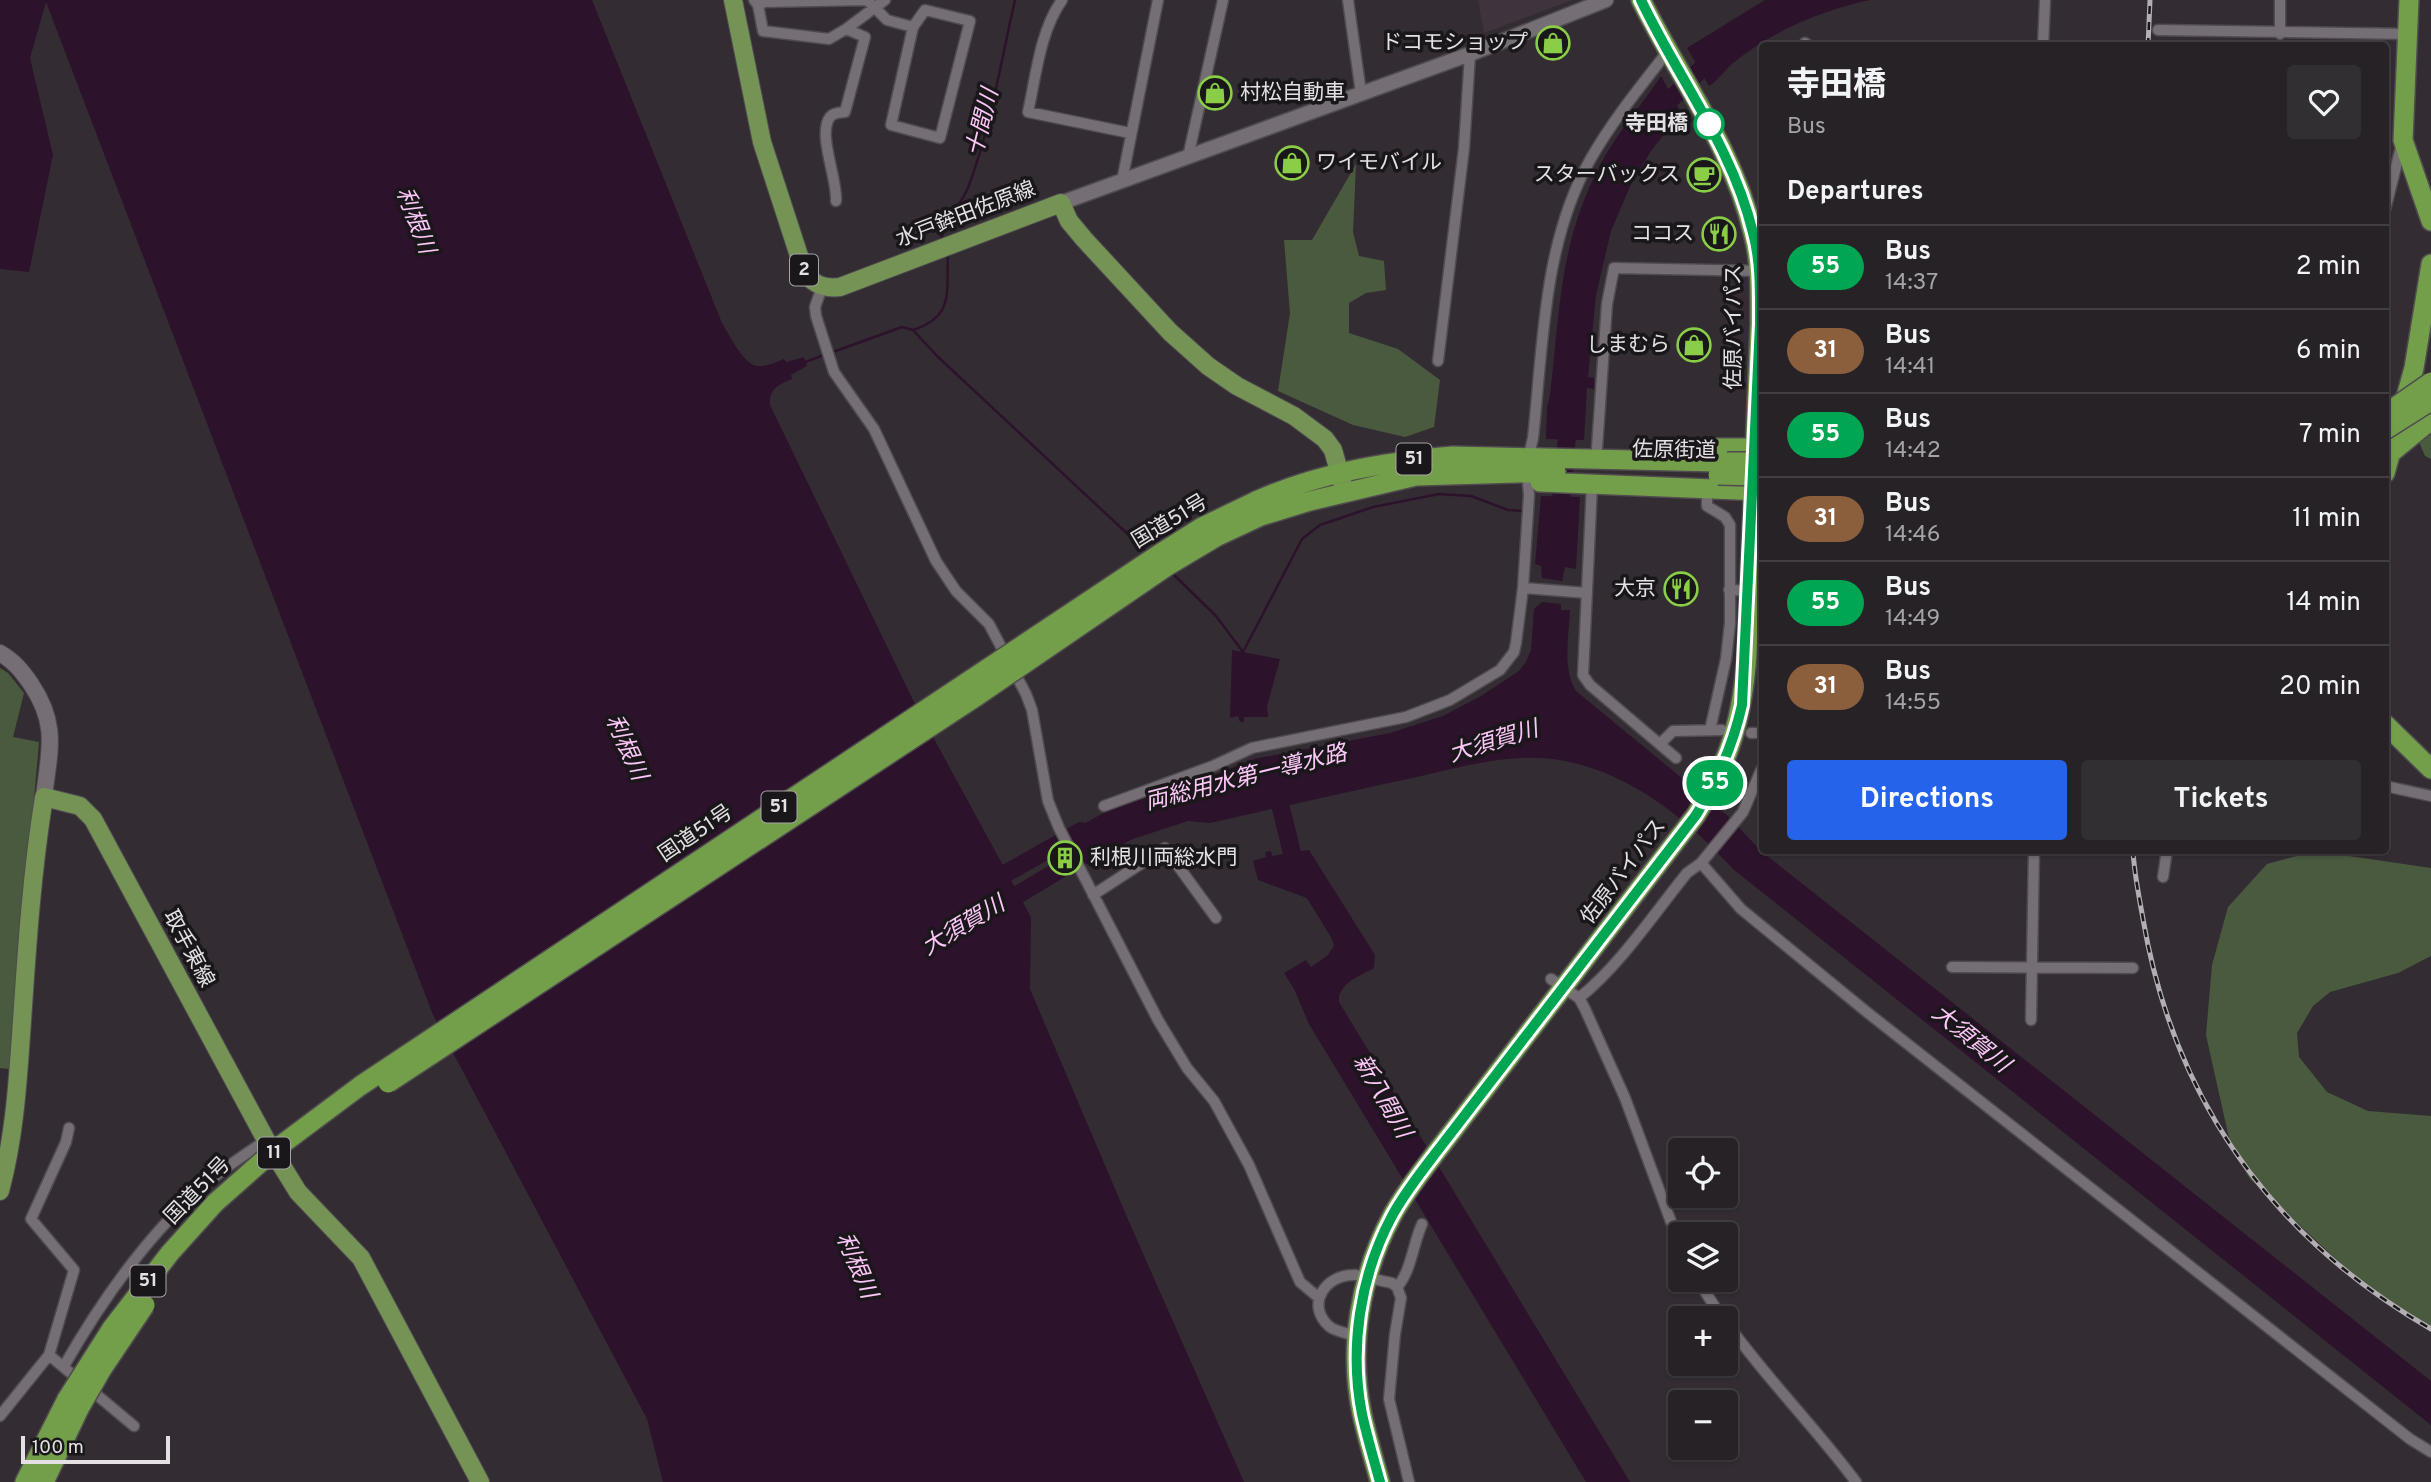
<!DOCTYPE html>
<html lang="en">
<head>
<meta charset="utf-8">
<style>
  body { margin:0; font-family:Overpass,"Noto Sans JP",sans-serif; background:#322f32; color:#f1f3f6; height:100vh; display:flex; flex-direction:column; font-size:26px; white-space:nowrap }
  * { box-sizing:border-box; margin:0 }
  p { font-size:23px; color:#a4a4a7 }
  .icon { flex:none; width:38px; height:38px; fill:none; stroke:currentColor; stroke-width:2; stroke-linecap:round; stroke-linejoin:round }
  .map { position:relative; flex:1; overflow:hidden }
  .panel { position:absolute; left:1759px; top:42px; width:630px; height:812px; display:flex; flex-direction:column; background:#262226; border-radius:7px; box-shadow:0 2px 5px #0004,0 0 0 2px #423f43 }
  .panel>* { flex:none }
  .badge { padding:0 14px; border-radius:23px; font-size:24px; line-height:46px }
  .controls { position:absolute; left:1668px; top:1138px; display:grid; gap:14px }
  .controls a { display:grid; place-items:center; width:70px; height:70px; border-radius:7px; background:#262226; box-shadow:0 2px 5px #0004,0 0 0 2px #423f43; font-size:35px }
  .scale { position:absolute; left:21px; bottom:18px; width:149px; box-sizing:border-box; padding-left:7px; border:4px solid #e4e0e4; border-top:0; font-size:19px; line-height:24px; white-space:nowrap; color:#e4e0e4; -webkit-text-stroke:5px #191719; paint-order:stroke }
  .map>.badge { position:absolute; translate:-50% -50%; box-shadow:0 0 0 4px #fff }
  h2 { padding:0 28px; font-size:26px; line-height:63px }
  .round { display:grid; place-items:center; flex:none; width:74px; height:74px; border-radius:7px; background:#322f32 }
  .head { display:flex; align-items:center; justify-content:space-between; height:119px; padding:0 28px }
  h1 { font-size:33px; font-weight:700; line-height:52px }
  .primary-button { display:flex; gap:14px; margin-top:auto; padding:14px 28px }
  .primary-button a { flex:1; height:80px; border-radius:7px; background:#2563eb; color:#fff; font-size:28px; font-weight:700; line-height:80px; text-align:center }
  .primary-button a+a { background:#322f32; color:#f1f3f6 }
  ul { padding:0; list-style:none }
  li { display:flex; align-items:center; gap:21px; height:84px; padding:0 28px; border-top:2px solid #423f43 }
  li div { flex:1 }
  li b { display:block; font-size:26px }
  li em { font-style:normal }
  li .badge { min-width:77px; font-weight:700; text-align:center }
  .map>svg:first-child { display:block }
</style>
</head>
<body>
<div class="map">
<svg width="2431" height="1482" viewBox="0 0 2431 1482">
  <rect width="100%" height="100%" fill="#332d33"/>
  <!-- built -->
  <path fill="#3f343e" d="M1478,0H1572L1484,33Z"/>
  <!-- green -->
  <path fill="#4a5a3f" d="M1356,164L1353,232L1359,256L1384,261L1386,290L1366,293L1349,303V333L1398,349L1440,380L1434,427L1405,437L1353,425L1278,391L1290,313L1284,240H1312Z
    M2431,432V459L2425,456L2419,442Z
    M0,668L8,673L24,693L13,737L39,742L10,1069L0,1068Z
    M2315,851L2431,868V956L2398,973L2330,992L2313,1006L2297,1033L2299,1057L2327,1092L2368,1111L2431,1116V1332L2353,1275L2250,1179L2231,1147L2206,1035L2212,965L2228,907L2267,864Z"/>
  <!-- water -->
  <path fill="#2c122b" d="M0,0H592L722,323C729,334 743,364 757,366C766,367 776,362 784,359L786,362L804,357L807,366L791,375L792,379C778,385 769,389 770,405L914,702L1031,917L1030,989L1130,1224L1244,1482H663L647,1419L433,1015L46,2L30,58L53,155L29,272L0,269Z
    M1765,0H1870C1822,10 1770,32 1732,64C1723,72 1718,80 1709,86L1687,48Z
    M1661,76L1681,113L1651,151L1632,182L1611,231L1596,295L1588,377L1594,378V389L1587,388L1584,440L1546,439L1547,407L1550,395C1560,310 1559,244 1600,165C1617,133 1641,106 1661,76Z
    M1541,496L1580,497L1576,569L1565,567L1562,581L1542,578L1541,566L1535,564Z
    M1542,602L1561,604V610H1570C1569,636 1562,668 1576,691L1728,816L1761,851L2431,1381V1425L1733,869C1688,820 1632,774 1565,761C1516,751 1465,766 1417,777C1373,786 1330,796 1286,806V809L1278,812L1276,808L1210,823L1188,821L1133,839L1084,864L1069,832L1118,805L1162,789L1212,776L1254,759L1390,733L1443,716L1481,696L1519,671L1526,662L1531,650L1534,609Z
    M1232,650L1280,659L1267,706L1268,717H1244V722H1240L1238,716L1230,718Z
    M1290,830L1295,852L1309,850L1375,955L1374,968C1360,976 1337,984 1339,1002L1630,1482H1586L1309,1024L1294,989L1284,973L1306,960L1311,967L1328,955L1334,946L1332,939L1307,898L1258,880L1253,861L1266,857L1265,852L1271,851L1272,856L1288,853L1282,831Z"/>
  <g fill="none" stroke-linecap="round" stroke-linejoin="round">
    <!-- stream -->
    <path stroke="#2c122b" stroke-width="2.5" d="M941,240C944,219 960,207 968,188C990,130 1001,61 1015,0
      M913,330C955,316 946,292 948,255
      M833,352L902,327L913,330L937,356L1148,553
      M803,363L826,354
      M1172,573L1216,616L1243,652L1302,539L1320,525L1373,507L1439,494L1471,496L1508,510L1525,511"/>
    <!-- river -->
    <path stroke="#2c122b" stroke-width="18" d="M1657,113L1716,54
      M1559,520L1569,416
      M1278,796L1292,853
      M987,884L1081,831
      M999,906L1101,845"/>
    <defs>
      <path id="minor" d="M754,0L758,5L763,31L829,39L846,29
        M867,0L887,20L913,27L891,125L940,138L970,21L925,10L913,27
        M1062,0C1040,31 1036,76 1028,112L1130,133
        M1348,0L1361,93
        M2280,0V34
        M758,5L765,2L867,0
        M2158,30L2408,34
        M1805,43L1809,46
        M2043,46L2045,0
        M1188,157L1223,0
        M1122,181L1158,0
        M836,201C838,180 817,134 830,117C834,112 840,113 845,112L865,37L846,29L885,0
        M2385,210L2402,143
        M822,287L815,307L816,316L834,372L874,429L936,561L956,591L989,624L1026,694L1032,710L1048,801L1059,828L1158,1020L1187,1068L1214,1101L1249,1165L1300,1282L1319,1298
        M1438,361L1464,148L1470,54
        M1597,448L1607,304L1614,268L1762,271
        M1528,459L1533,438C1543,346 1543,243 1590,160C1612,121 1640,87 1668,51
        M1592,485L1583,675L1590,685L1676,758
        M1707,490V506L1725,517L1730,525V623L1726,659L1710,730
        M1523,588L1587,593
        M1729,590L1762,591
        M1751,733H1762
        M1660,744L1673,731L1722,730
        M1762,768L1743,812L1701,863L1741,909L1868,1013L2410,1439L2431,1452
        M2385,786L2431,796
        M1104,806L1213,766L1252,748L1406,717L1450,700L1500,670L1514,652L1516,643L1523,588L1529,495L1527,472
        M2163,877L2167,850
        M1093,895L1165,848L1216,918
        M1952,967L2133,968
        M1551,979L1579,998L1585,1009L1625,1098L1680,1246
        M1579,998C1621,964 1653,915 1687,873L1701,863
        M2031,1020L2034,850
        M69,1128L66,1142L31,1219L74,1270L49,1355L134,1426
        M1356,1275C1326,1273 1304,1305 1330,1327C1337,1332 1349,1333 1357,1337
        M1697,1279L1722,1318
        M1378,1280L1392,1283L1397,1287L1401,1298L1395,1334L1389,1399L1409,1482
        M1397,1287C1411,1272 1413,1244 1422,1224
        M1726,1322C1766,1378 1815,1427 1856,1482
        M64,1366C103,1298 152,1228 213,1178C230,1164 248,1153 266,1140
        M0,1416L49,1355"/>
      <path id="tertiary" d="M1061,203L1470,54L1606,0"/>
      <path id="secondary" d="M0,653C14,661 22,671 31,684C59,726 49,751 44,797"/>
      <path id="primary" d="M733,0L762,142L804,271C813,285 824,289 840,287L1061,203L1069,221L1084,239L1170,332L1208,366L1237,386L1294,416L1325,439L1333,450L1343,485
        M0,1191C15,1135 18,1078 22,1021C27,946 32,871 44,797L80,806L93,819L266,1140L298,1192L361,1258L480,1482"/>
      <path id="trunk" d="M2409,0L2403,140L2431,221
        M1676,448H1762
        M2392,452L2431,420
        M2385,473L2414,368L2431,264
        M1540,482L1762,491
        M1256,501C1318,473 1385,462 1453,456L1718,462
        M1261,516L1310,501L1416,476L1556,472
        M2385,724L2431,769
        M25,1482L67,1399
        M44,1482L80,1407
        M1380,1482C1374,1460 1367,1437 1362,1414C1348,1348 1360,1276 1392,1216C1405,1192 1422,1171 1438,1150L1696,815C1730,761 1742,719 1747,655L1760,324C1760,294 1761,262 1753,233C1733,148 1679,77 1641,0"/>
    </defs>
    <!-- minor casing -->
    <use href="#minor" stroke="#4f4b4f" stroke-width="13"/>
    <!-- tertiary casing -->
    <use href="#tertiary" stroke="#4f4b4f" stroke-width="17"/>
    <!-- secondary casing -->
    <use href="#secondary" stroke="#4f4b4f" stroke-width="18"/>
    <!-- primary casing -->
    <use href="#primary" stroke="#4f4b4f" stroke-width="20"/>
    <!-- trunk casing -->
    <use href="#trunk" stroke="#4f4b4f" stroke-width="22"/>
    <!-- minor -->
    <use href="#minor" stroke="#756e74" stroke-width="10"/>
    <!-- tertiary -->
    <use href="#tertiary" stroke="#756e74" stroke-width="14"/>
    <!-- secondary -->
    <use href="#secondary" stroke="#756e74" stroke-width="16"/>
    <!-- primary -->
    <use href="#primary" stroke="#749355" stroke-width="18"/>
    <!-- trunk -->
    <use href="#trunk" stroke="#749f4a" stroke-width="19"/>
    <defs>
      <path id="rail" d="M2148,46L2150,0
        M2133,850C2134,873 2139,896 2143,919C2174,1100 2272,1237 2431,1329"/>
    </defs>
    <!-- rail casing -->
    <use href="#rail" stroke="#b3aeb3" stroke-width="5"/>
    <!-- rail -->
    <use href="#rail" stroke="#191719" stroke-width="2.5" stroke-dasharray="8" stroke-linecap="butt"/>
    <defs>
      <path id="trunk-bridge" d="M2385,414L2431,382
        M2385,430L2429,402
        M1727,462H1762
        M1718,475L1762,476
        M388,1083L977,696L1169,565L1216,537L1261,516
        M67,1399L112,1328L170,1253L215,1203L277,1148L360,1086L1161,553L1202,527L1256,501
        M80,1407L102,1369L145,1305"/>
    </defs>
    <!-- trunk-bridge casing -->
    <use href="#trunk-bridge" stroke="#4f4b4f" stroke-width="22" stroke-linecap="butt"/>
    <!-- trunk-bridge -->
    <use href="#trunk-bridge" stroke="#749f4a" stroke-width="19"/>
  </g>
  <g fill="none" stroke-linecap="round" stroke-linejoin="round">
    <defs>
      <path id="line" d="M1380,1482C1374,1460 1367,1437 1362,1414C1349,1348 1360,1276 1392,1216C1405,1192 1422,1171 1438,1150L1696,815C1718,780 1733,745 1742,705L1760,324C1760,294 1761,262 1753,233C1733,148 1678,78 1641,0"/>
    </defs>
    <!-- line casing -->
    <use href="#line" stroke="#fff" stroke-width="16"/>
    <!-- line -->
    <use href="#line" stroke="#00a651" stroke-width="10"/>
  </g>
  <!-- icons -->
  <defs>
    <symbol id="shop-ring" viewBox="-11 -11 22 22"><circle r="9.5" fill="#191719" stroke="#8ace48" stroke-width="1.5"/><path d="M-5-2.5h2.3a2.7 3.5 0 0 1 5.4 0H5L5.5 6h-11ZM-1.5-2.5h3a1.5 2.3 0 0 0-3 0Z" fill="#8ace48"/></symbol>
    <symbol id="cafe-ring" viewBox="-11 -11 22 22"><circle r="9.5" fill="#191719" stroke="#8ace48" stroke-width="1.5"/><path d="M-5.5-4.5H6V0H3Q3 3.5 0 3.5H-2.5Q-5.5 3.5-5.5 0ZM3-3.2v2h1.7v-2ZM-6 4.5H4V6H-6Z" fill="#8ace48"/></symbol>
    <symbol id="restaurant-ring" viewBox="-11 -11 22 22"><circle r="9.5" fill="#191719" stroke="#8ace48" stroke-width="1.5"/><path d="M-5-6h1v4h1v-4h1v4h1v-4h1v5L-1.5 .5V6h-2V.5L-5-1ZM5-6V6H3V1.5H1.5Q1.5-4 5-6Z" fill="#8ace48"/></symbol>
    <symbol id="building-ring" viewBox="-11 -11 22 22"><circle r="9.5" fill="#191719" stroke="#8ace48" stroke-width="1.5"/><path d="M-4-6H4V6H1V3H-1V6H-4ZM-2.5-4.3h1.7v1.8h-1.7ZM.8-4.3h1.7v1.8H.8ZM-2.5-1h1.7V.8h-1.7ZM.8-1h1.7V.8H.8Z" fill="#8ace48"/></symbol>
  </defs>
  <g fill-rule="evenodd">
    <use href="#shop-ring" x="1534" y="24" width="38" height="38"/>
    <use href="#shop-ring" x="1196" y="74" width="38" height="38"/>
    <use href="#shop-ring" x="1273" y="144" width="38" height="38"/>
    <use href="#cafe-ring" x="1685" y="156" width="38" height="38"/>
    <use href="#restaurant-ring" x="1700" y="215" width="38" height="38"/>
    <use href="#shop-ring" x="1675" y="326" width="38" height="38"/>
    <use href="#restaurant-ring" x="1662" y="570" width="38" height="38"/>
    <use href="#building-ring" x="1046" y="839" width="38" height="38"/>
  </g>
  <!-- markers -->
  <circle fill="#fff" stroke="#00a651" stroke-width="3.5" cx="1709" cy="124" r="14"/>
  <g text-anchor="middle" dominant-baseline="central" stroke-width="7" stroke-linejoin="round" paint-order="stroke">
    <!-- shield labels -->
    <g fill="#191719" stroke="#a7a4a7" stroke-width="2">
      <rect x="790" y="254.5" width="28" height="31" rx="5"/>
      <rect x="1396.5" y="443.5" width="35" height="31" rx="5"/>
      <rect x="761.5" y="791.5" width="35" height="31" rx="5"/>
      <rect x="258" y="1137.5" width="32" height="31" rx="5"/>
      <rect x="130.5" y="1265.5" width="35" height="31" rx="5"/>
    </g>
    <g font-size="19" font-weight="bold" fill="#e4e0e4">
      <text x="804" y="270">2</text>
      <text x="1414" y="459">51</text>
      <text x="779" y="807">51</text>
      <text x="274" y="1153">11</text>
      <text x="148" y="1281">51</text>
    </g>
    <!-- poi labels -->
    <g font-size="21" fill="#e4e0e4" stroke="#191719" text-anchor="end">
      <text x="1528" y="43">ドコモショップ</text>
      <text x="1240" y="93" text-anchor="start">村松自動車</text>
      <text x="1316" y="163" text-anchor="start">ワイモバイル</text>
      <text x="1680" y="175">スターバックス</text>
      <text x="1694" y="234">ココス</text>
      <text x="1670" y="345">しまむら</text>
      <text x="1656" y="589">大京</text>
      <text x="1090" y="858" text-anchor="start">利根川両総水門</text>
    </g>
    <!-- stop labels -->
    <g font-size="21" font-weight="bold" fill="#e4e0e4" stroke="#191719" text-anchor="end">
      <text x="1688" y="124">寺田橋</text>
    </g>
    <!-- street labels -->
    <g font-size="21" fill="#e4e0e4" stroke="#191719">
      <text transform="translate(966 215) rotate(-21)">水戸鉾田佐原線</text>
      <text transform="translate(1734 327) rotate(-90)">佐原バイパス</text>
      <text transform="translate(1674 451) rotate(1)">佐原街道</text>
      <text transform="translate(1170 522) rotate(-31)">国道51号</text>
      <text transform="translate(696 834) rotate(-34)">国道51号</text>
      <text transform="translate(1624 872) rotate(-53)">佐原バイパス</text>
      <text transform="translate(188 949) rotate(62)">取手東線</text>
      <text transform="translate(198 1191) rotate(-46)">国道51号</text>
    </g>
    <!-- water labels -->
    <g font-size="23" font-style="italic" fill="#fcc7f8" stroke="#191719">
      <text transform="translate(984 123) rotate(-76)">十間川</text>
      <text transform="translate(414 221) rotate(69)">利根川</text>
      <text transform="translate(1494 743) rotate(-17)">大須賀川</text>
      <text transform="translate(625 748) rotate(66)">利根川</text>
      <text transform="translate(1246 779) rotate(-14)">両総用水第一導水路</text>
      <text transform="translate(964 927) rotate(-31)">大須賀川</text>
      <text transform="translate(1970 1040) rotate(39)">大須賀川</text>
      <text transform="translate(1381 1097) rotate(60)">新八間川</text>
      <text transform="translate(855 1266) rotate(67)">利根川</text>
    </g>
  </g>
</svg>
<div class="controls">
<a><svg class="icon" aria-label="locate" viewBox="0 0 24 24"><circle cx="12" cy="12" r="6"/><path d="M12 2v4M12 18v4M2 12h4M18 12h4"/></svg></a>
<a><svg class="icon" aria-label="layers" viewBox="0 0 24 24"><path d="M12 4l9 5-9 5-9-5zM3 14l9 5 9-5"/></svg></a>
<a>+</a>
<a>−</a>
</div>
<div class="scale">100 m</div>
<b class="badge" style="left:1715px;top:783px;background:#00a651;color:#fff">55</b>
<section class="panel">
<div class="head"><div><h1>寺田橋</h1><p>Bus</p></div><a class="round"><svg class="icon" aria-label="heart" viewBox="0 0 24 24"><path d="M12 20l-8-8c-3-5 5-10 8-4 3-6 11-1 8 4z"/></svg></a></div>
<h2>Departures</h2>
<ul>
<li><span class="badge" style="background:#00a651;color:#fff">55</span><div><b>Bus</b><p>14:37</p></div><em>2 min</em></li>
<li><span class="badge" style="background:#8b5e3c;color:#fff">31</span><div><b>Bus</b><p>14:41</p></div><em>6 min</em></li>
<li><span class="badge" style="background:#00a651;color:#fff">55</span><div><b>Bus</b><p>14:42</p></div><em>7 min</em></li>
<li><span class="badge" style="background:#8b5e3c;color:#fff">31</span><div><b>Bus</b><p>14:46</p></div><em>11 min</em></li>
<li><span class="badge" style="background:#00a651;color:#fff">55</span><div><b>Bus</b><p>14:49</p></div><em>14 min</em></li>
<li><span class="badge" style="background:#8b5e3c;color:#fff">31</span><div><b>Bus</b><p>14:55</p></div><em>20 min</em></li>
</ul>
<div class="primary-button"><a>Directions</a><a>Tickets</a></div>
</section>
</div>
</body>
</html>
